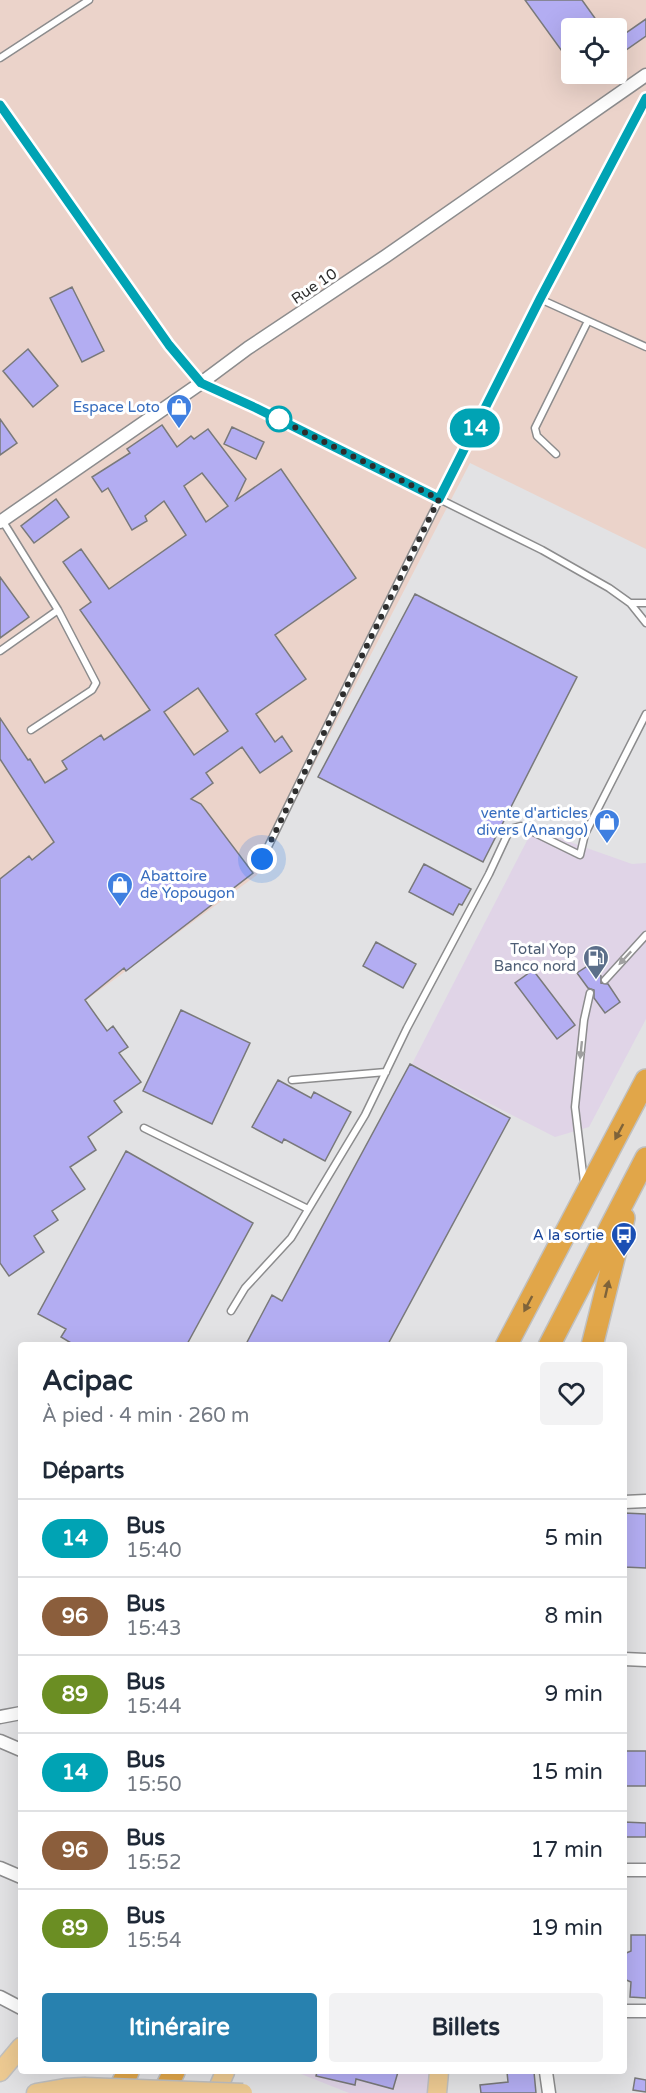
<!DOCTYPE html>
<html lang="fr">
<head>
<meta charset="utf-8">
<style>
  body { margin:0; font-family:"Varela Round",sans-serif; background:#f2f2f3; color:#1f2937; height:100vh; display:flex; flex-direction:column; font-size:22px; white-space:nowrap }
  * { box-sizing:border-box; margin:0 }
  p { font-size:20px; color:#747a83 }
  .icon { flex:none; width:33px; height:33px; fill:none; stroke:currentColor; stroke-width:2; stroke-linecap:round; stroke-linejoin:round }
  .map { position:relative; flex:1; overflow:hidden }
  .side { position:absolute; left:18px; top:1342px; width:609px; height:732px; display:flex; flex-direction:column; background:#fff; border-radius:6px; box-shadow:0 6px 24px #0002 }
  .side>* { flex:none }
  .badge { padding:0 12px; border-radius:20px; font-size:21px; line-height:39px }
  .tools { position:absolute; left:561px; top:18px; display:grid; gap:12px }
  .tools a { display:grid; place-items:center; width:66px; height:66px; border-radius:6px; background:#fff; box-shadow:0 6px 24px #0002; font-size:30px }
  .you { position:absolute; width:30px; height:30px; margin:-15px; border:4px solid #fff; border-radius:50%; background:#1a73e8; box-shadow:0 0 0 9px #1a73e833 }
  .map>.badge { position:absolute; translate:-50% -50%; box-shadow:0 0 0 3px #fff }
  h2 { padding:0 24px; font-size:22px; line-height:54px }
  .round { display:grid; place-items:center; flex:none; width:63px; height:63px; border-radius:6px; background:#f2f2f3 }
  .head { display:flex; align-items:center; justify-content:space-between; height:102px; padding:0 24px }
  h1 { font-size:28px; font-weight:700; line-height:45px }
  .primary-button { display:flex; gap:12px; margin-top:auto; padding:12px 24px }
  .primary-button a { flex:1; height:69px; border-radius:6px; background:#2881af; color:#fff; font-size:24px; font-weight:700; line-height:69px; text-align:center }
  .primary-button a+a { background:#f2f2f3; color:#1f2937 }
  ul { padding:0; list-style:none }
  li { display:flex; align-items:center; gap:18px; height:78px; padding:0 24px; border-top:2px solid #e0e1e3 }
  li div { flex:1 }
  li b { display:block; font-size:22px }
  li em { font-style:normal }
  li .badge { min-width:66px; font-weight:700; text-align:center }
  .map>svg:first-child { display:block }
</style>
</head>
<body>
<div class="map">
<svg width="646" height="2093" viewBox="0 0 646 2093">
  <rect width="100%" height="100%" fill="#e2e2e4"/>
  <!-- commercial -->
  <path fill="#e0d4e7" d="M533,829L632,864L646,863V1019L589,1127L555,1137L412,1064Z
    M296,2072H435L432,2093H349Z"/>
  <!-- industrial -->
  <path fill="#ebd3ca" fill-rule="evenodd" d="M0,0H646V549L470,463L257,875L0,1063ZM572,28H616V74H572Z"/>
  <!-- building -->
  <path fill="#b3adf2" stroke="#79797a" stroke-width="1.5" fill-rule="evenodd" d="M525,0H582L602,28H572V65Z
    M646,19V36L616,57V40Z
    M72,287L104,351L82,362L50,298Z
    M28,349L58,386L33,407L3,371Z
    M0,419L17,443L0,455Z
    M162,425L177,447L191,436L194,439L208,429L246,479L236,500L281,469L356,578L275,635L306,679L256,714L275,742L282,736L292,751L260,773L242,747L206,773L213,783L191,799L201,804L253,873L126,971L124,968L85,1000L107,1031L113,1026L128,1047L119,1053L141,1082L114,1101L122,1112L88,1137L96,1150L70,1167L85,1189L52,1211L58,1220L34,1236L44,1252L9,1276L0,1263V879L29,856L32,860L54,842L0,759V718L28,760L30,759L45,783L67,769L62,761L101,735L104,740L150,710L80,610L91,602L63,562L81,549L109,589L186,535L164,501L145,516L147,521L132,530L108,488L102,492L92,477L130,453L127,449ZM202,473L228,506L206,522L184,486ZM198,688L228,731L194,755L164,712Z
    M232,427L264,442L256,459L224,444Z
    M56,499L69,517L34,543L21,526Z
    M0,577L29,617L0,638Z
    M415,594L577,677L483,862L318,777Z
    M424,864L471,889L462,905L459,904L453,915L409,892Z
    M376,942L416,964L403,988L363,966Z
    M592,963L601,976V983L608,984L620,1002L605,1013L594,998V990L588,988L577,973Z
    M533,970L575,1025L557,1039L515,983Z
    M181,1010L250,1043L212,1124L143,1091Z
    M410,1064L510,1118L387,1346H245L272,1295L282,1301Z
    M278,1080L311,1098L314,1092L351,1112L325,1161L284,1139L282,1143L252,1127Z
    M126,1151L253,1223L186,1346H76L61,1337L66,1329L38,1314Z
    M624,1513L646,1514V1568L624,1567Z
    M624,1751H646V1786H624Z
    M624,1822L646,1823V1837H624Z
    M631,1935H646V1998L630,1997L631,1982L624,1979V1954L631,1951Z
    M317,2072H398L393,2089L356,2079L355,2085L316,2076Z
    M507,2072H534L536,2093H481L480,2085L508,2082Z
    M635,2078L646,2080V2092L633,2090Z"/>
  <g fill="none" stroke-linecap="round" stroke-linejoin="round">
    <defs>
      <path id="service" d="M0,58L89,0
        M0,105L169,345L201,383L256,408L542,550L609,588L630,603L646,623
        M540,299L646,347
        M556,454L537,436L535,428L588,321
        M2,520L58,610L96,683L92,690L31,730
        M630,603H646
        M0,651L58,610
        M262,859C387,604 512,349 646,98
        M605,980L646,935
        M292,1080L386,1072
        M144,1128L308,1209
        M584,1182L575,1107L584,1020L590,993
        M231,1311L245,1288L291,1238L365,1115L407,1028L489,874L510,829L521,826L580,855L585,834L646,714"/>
      <path id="minor" d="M0,522L201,383L248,348L386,256L646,75
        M624,1502L646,1501
        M624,1659L646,1660
        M0,1717L21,1713
        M0,1741L21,1750
        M0,1868L21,1877
        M624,1870H646
        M0,1997L21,2008
        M624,2011H646
        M546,2072L549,2093"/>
      <path id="primary" d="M0,2072L21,2047
        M36,2093L65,2088L84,2087
        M216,2093L225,2072
        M437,2093L439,2072"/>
      <path id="motorway" d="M506,1346L646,1080
        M549,1346L646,1158
        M592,1346L624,1218
        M117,2093L128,2072
        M163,2093L174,2072"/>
    </defs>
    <!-- service casing -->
    <use href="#service" stroke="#8c8c8d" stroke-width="9"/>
    <!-- minor casing -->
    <use href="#minor" stroke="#8c8c8d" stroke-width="15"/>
    <!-- primary casing -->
    <use href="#primary" stroke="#c0c0c0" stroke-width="21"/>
    <!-- motorway casing -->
    <use href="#motorway" stroke="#c0c0c0" stroke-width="24"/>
    <!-- service -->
    <use href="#service" stroke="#fff" stroke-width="6"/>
    <!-- minor -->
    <use href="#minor" stroke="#fff" stroke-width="12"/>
    <!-- primary -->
    <use href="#primary" stroke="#edca92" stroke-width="18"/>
    <!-- motorway -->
    <use href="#motorway" stroke="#e1a649" stroke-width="21"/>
    <defs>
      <path id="primary-bridge" d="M84,2087L243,2093"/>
    </defs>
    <!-- primary-bridge casing -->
    <use href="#primary-bridge" stroke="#c0c0c0" stroke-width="21" stroke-linecap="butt"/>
    <!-- primary-bridge -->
    <use href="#primary-bridge" stroke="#edca92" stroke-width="18"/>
  </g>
  <!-- one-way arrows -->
  <defs><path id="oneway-solid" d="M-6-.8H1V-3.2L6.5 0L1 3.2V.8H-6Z" transform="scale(1.5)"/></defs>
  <g fill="#a0a0a0">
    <use href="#oneway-solid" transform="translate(625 958) rotate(133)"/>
    <use href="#oneway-solid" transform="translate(581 1050) rotate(96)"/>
  </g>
  <g fill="#7e633a">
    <use href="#oneway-solid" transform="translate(619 1132) rotate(118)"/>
    <use href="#oneway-solid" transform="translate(607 1289) rotate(-77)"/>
    <use href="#oneway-solid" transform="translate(528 1304) rotate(118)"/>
  </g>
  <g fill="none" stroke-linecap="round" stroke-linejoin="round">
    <defs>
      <path id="line" d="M0,105L169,345L201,383L256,408L439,499L540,299L646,98"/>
    </defs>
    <!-- line casing -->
    <use href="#line" stroke="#fff" stroke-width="14"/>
    <!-- line -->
    <use href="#line" stroke="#00a3b4" stroke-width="9"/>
    <!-- walk -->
    <path stroke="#2d2d2d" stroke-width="6" stroke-dasharray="0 10.8" d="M262,859L439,499L276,418L279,419"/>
  </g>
  <!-- icons -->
  <defs>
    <symbol id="shop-pin" viewBox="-11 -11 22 30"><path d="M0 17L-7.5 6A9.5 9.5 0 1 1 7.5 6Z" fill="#3f7fe0" stroke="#fff"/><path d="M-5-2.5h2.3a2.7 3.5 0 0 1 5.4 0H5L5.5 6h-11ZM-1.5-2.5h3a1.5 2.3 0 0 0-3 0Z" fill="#fff"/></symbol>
    <symbol id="fuel-pin" viewBox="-11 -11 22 30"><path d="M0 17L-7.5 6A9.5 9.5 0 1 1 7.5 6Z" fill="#5c6f8a" stroke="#fff"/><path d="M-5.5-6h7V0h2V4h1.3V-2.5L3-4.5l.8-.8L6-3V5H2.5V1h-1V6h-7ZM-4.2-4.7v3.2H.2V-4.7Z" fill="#fff"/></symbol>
    <symbol id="bus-pin" viewBox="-11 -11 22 30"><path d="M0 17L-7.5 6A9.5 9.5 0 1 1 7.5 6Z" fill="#1a4fb4" stroke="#fff"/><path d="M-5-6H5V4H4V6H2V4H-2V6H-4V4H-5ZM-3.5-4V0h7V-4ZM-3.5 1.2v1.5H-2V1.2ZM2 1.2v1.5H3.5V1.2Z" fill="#fff"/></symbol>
  </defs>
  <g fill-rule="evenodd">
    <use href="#shop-pin" x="164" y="392" width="30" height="40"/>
    <use href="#shop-pin" x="592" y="807" width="30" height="40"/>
    <use href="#shop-pin" x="105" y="870" width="30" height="40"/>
    <use href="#fuel-pin" x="581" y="943" width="30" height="40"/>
    <use href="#bus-pin" x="609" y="1220" width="30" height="40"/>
  </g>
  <!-- markers -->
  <circle fill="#fff" stroke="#00a3b4" stroke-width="3" cx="279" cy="419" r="12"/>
  <g text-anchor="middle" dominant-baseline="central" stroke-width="6" stroke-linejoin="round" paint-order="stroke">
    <!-- street labels -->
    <g font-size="15" fill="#2d2d2d" stroke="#fff">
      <text transform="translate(314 286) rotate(-34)">Rue 10</text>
    </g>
    <!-- shop labels -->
    <g font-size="15" fill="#366cbe" stroke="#fff" text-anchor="end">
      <text x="160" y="407">Espace Loto</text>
      <text x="588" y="813">vente d'articles<tspan x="588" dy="17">divers (Anango)</tspan></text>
      <text x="140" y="876" text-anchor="start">Abattoire<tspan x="140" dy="17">de Yopougon</tspan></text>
    </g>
    <!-- service labels -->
    <g font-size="15" fill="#4e5e75" stroke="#fff" text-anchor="end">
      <text x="576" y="949">Total Yop<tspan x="576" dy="17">Banco nord</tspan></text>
    </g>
    <!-- transit labels -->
    <g font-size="15" fill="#164399" stroke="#fff" text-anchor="end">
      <text x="604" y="1235">A la sortie</text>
    </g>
  </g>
</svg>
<div class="tools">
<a><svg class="icon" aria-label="locate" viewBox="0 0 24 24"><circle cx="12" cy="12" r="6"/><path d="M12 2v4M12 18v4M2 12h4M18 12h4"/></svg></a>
</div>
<div class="you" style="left:262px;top:859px"></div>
<b class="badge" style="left:475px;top:428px;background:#00a3b4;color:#fff">14</b>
<section class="side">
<div class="head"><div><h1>Acipac</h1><p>À pied · 4 min · 260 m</p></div><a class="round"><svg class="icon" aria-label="heart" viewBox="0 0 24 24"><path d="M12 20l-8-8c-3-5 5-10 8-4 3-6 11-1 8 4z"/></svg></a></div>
<h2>Départs</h2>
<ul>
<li><span class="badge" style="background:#00a3b4;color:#fff">14</span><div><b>Bus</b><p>15:40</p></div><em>5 min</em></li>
<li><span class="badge" style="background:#8b5e3c;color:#fff">96</span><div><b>Bus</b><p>15:43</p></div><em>8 min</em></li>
<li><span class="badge" style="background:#6b8e23;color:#fff">89</span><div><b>Bus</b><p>15:44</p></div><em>9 min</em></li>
<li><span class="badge" style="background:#00a3b4;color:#fff">14</span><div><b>Bus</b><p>15:50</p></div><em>15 min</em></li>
<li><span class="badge" style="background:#8b5e3c;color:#fff">96</span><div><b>Bus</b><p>15:52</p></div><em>17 min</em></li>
<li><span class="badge" style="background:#6b8e23;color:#fff">89</span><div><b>Bus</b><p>15:54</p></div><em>19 min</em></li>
</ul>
<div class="primary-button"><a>Itinéraire</a><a>Billets</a></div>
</section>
</div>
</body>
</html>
